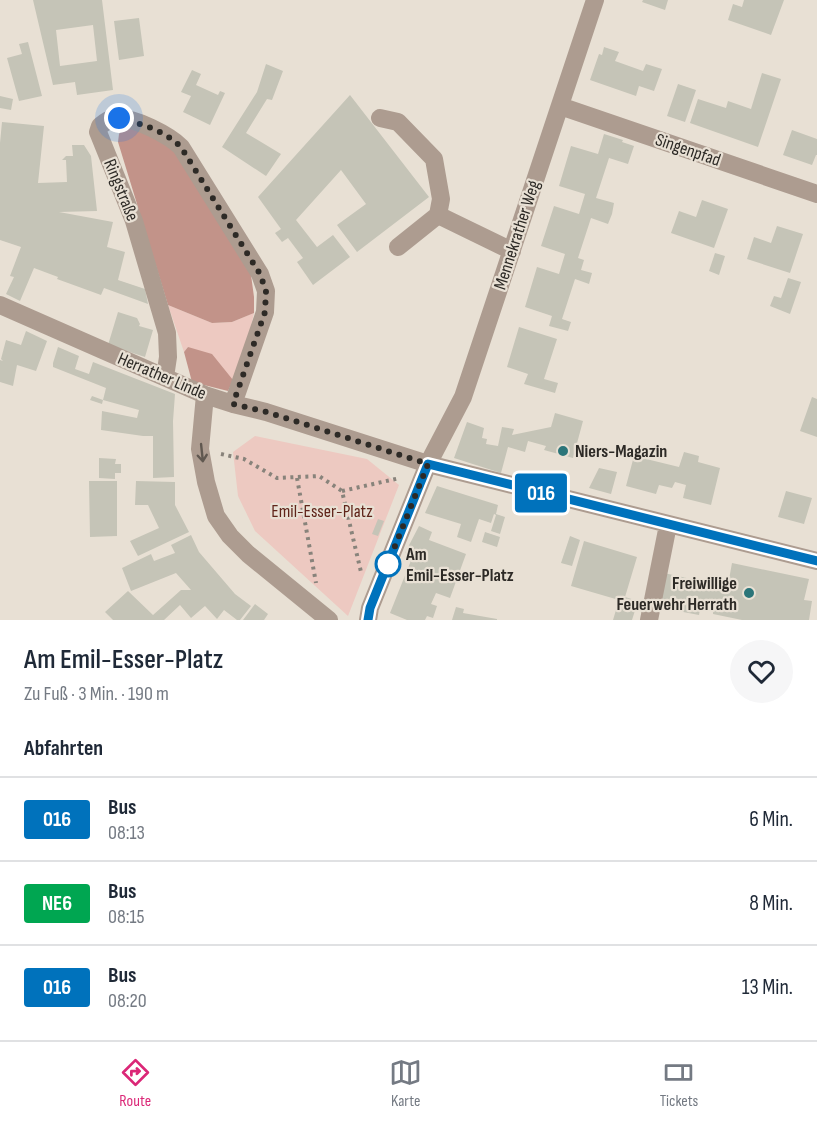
<!DOCTYPE html>
<html lang="de">
<head>
<meta charset="utf-8">
<style>
  body { margin:0; font-family:"Sofia Sans Condensed",sans-serif; background:#f6f6f7; color:#1f2937; height:100vh; display:flex; flex-direction:column; font-size:22px; white-space:nowrap }
  * { box-sizing:border-box; margin:0 }
  p { font-size:20px; color:#747a83 }
  .icon { flex:none; width:33px; height:33px; fill:none; stroke:currentColor; stroke-width:2; stroke-linecap:round; stroke-linejoin:round }
  .map { position:relative; height:620px; overflow:hidden }
  .side { display:flex; flex-direction:column; background:#fff; flex:1 }
  .side>* { flex:none }
  .badge { padding:0 12px; border-radius:4px; font-size:21px; line-height:39px }
  .you { position:absolute; width:30px; height:30px; margin:-15px; border:4px solid #fff; border-radius:50%; background:#1a73e8; box-shadow:0 0 0 9px #1a73e833 }
  .map>.badge { position:absolute; translate:-50% -50%; box-shadow:0 0 0 3px #fff }
  h2 { padding:0 24px; font-size:22px; line-height:54px }
  .round { display:grid; place-items:center; flex:none; width:63px; height:63px; border-radius:32px; background:#f6f6f7 }
  .head { display:flex; align-items:center; justify-content:space-between; height:102px; padding:0 24px }
  h1 { font-size:28px; font-weight:600; line-height:45px }
  ul { padding:0; list-style:none }
  li { display:flex; align-items:center; gap:18px; height:84px; padding:0 24px; border-top:2px solid #e0e1e3 }
  li div { flex:1 }
  li b { display:block; font-size:22px }
  li em { font-style:normal }
  li .badge { min-width:66px; font-weight:700; text-align:center }
  .tab-bar { display:flex; justify-content:space-around; align-items:center; height:84px; border-top:2px solid #e0e1e3; background:#fff; font-size:16px; color:#747a83 }
  .tab-bar a { display:grid; justify-items:center; gap:3px }
  .tab-bar .current { color:#db2777 }
  .map>svg:first-child { display:block }
</style>
</head>
<body>
<div class="map">
<svg width="817" height="620" viewBox="0 0 817 620">
  <rect width="100%" height="100%" fill="#e8e0d4"/>
  <!-- green -->
  <path fill="#edc9c1" d="M168,305L212,323L232,322L254,313L249,335L233,380L188,347L184,352Z
    M255,436L367,459L399,485L348,616L255,531L238,496L233,452Z"/>
  <!-- forest -->
  <path fill="#c29389" d="M123,128L135,129L170,144L251,275L254,297V313L232,322L212,323L168,305L118,142L119,134Z
    M188,347L212,354L233,380L228,391L192,382L184,352Z"/>
  <!-- building -->
  <path fill="#c5c4b7" fill-rule="evenodd" d="M33,0H102L113,90L77,95L75,82L53,85ZM93,25L97,61L60,66L56,30Z
    M643,0H668L665,10L642,2Z
    M744,0H784L771,35L728,20L733,4L742,7Z
    M139,18L144,56L119,60L114,21Z
    M28,42L42,96L19,101L7,58L22,54L19,44Z
    M604,47L619,52L615,61L643,71L646,64L662,69L654,91L639,86L636,96L590,80L599,54L602,55Z
    M266,64L283,71L272,100L267,99L246,133L281,154L266,176L222,147L257,92Z
    M192,70L201,74L196,85L218,95L220,91L225,93L210,125L183,112L191,96L181,92Z
    M762,73L781,79L758,147L690,123L698,99L726,108L728,101L751,109Z
    M678,84L696,90L685,122L667,116Z
    M350,95L429,197L357,252L337,225L366,204L341,170L296,220L317,247L333,235L350,257L313,285L297,262L303,258L288,238L282,242L275,233L281,229L258,197Z
    M0,96L13,99L11,110L0,108Z
    M2,122L44,126L38,183L67,182L66,160H62L66,156H73L72,145H84L91,156L97,211L59,212L113,222L107,247L125,252L118,280L145,289L148,304L104,288L101,295L57,279L58,277L34,268L20,301L6,294L14,277L10,276L21,247L0,240V143Z
    M792,130L817,139V155H816L812,165L783,155Z
    M604,134L623,140L622,142L634,146L628,164L609,158L596,198L614,203L612,214L608,224L591,218L578,258L584,260L581,270L592,273L589,284L575,279L562,319L571,322L568,331L549,326L552,316L525,307L537,267L559,274L565,254L541,246L554,206L579,214L585,194L559,186L571,146L598,154Z
    M702,200L728,209L714,248L671,233L679,211L696,217Z
    M777,226L803,234L790,273L747,259L754,237L771,243Z
    M715,253L725,256L719,275L709,271Z
    M788,278L801,282L790,314L770,306L774,296L781,298Z
    M118,312L137,318L140,324L139,326L153,330L145,357L108,345Z
    M519,327L557,339L544,379L558,383L555,393L524,384L528,374L507,367Z
    M26,331L47,341L36,371L17,365L13,386L0,382V360L3,361L1,359L6,340L21,345Z
    M58,347L79,356L75,369L89,374L93,362L175,394L173,421L174,477L153,478V436H143L101,430L102,411L137,418L139,410L103,400L102,404L90,400L92,396L103,400L106,388L53,367V363Z
    M812,397L817,399V437L800,431Z
    M555,413L583,421L573,458L544,450L546,446L528,441L525,452L508,447L501,473L454,458L467,422L484,428L482,438L487,439L486,444L498,446L502,427L514,429L512,435L551,427Z
    M684,452L699,456L698,462L720,468L711,505L683,498L686,485L675,482L672,488L659,485L656,494L626,486L634,456L679,467Z
    M99,458L116,459L115,464H121V473H115V479L99,478Z
    M599,468L617,472L611,494L589,488Z
    M89,481H117V536L90,537Z
    M136,481L175,482V505L189,532L138,556L130,541L159,528L148,505H135Z
    M437,486L498,505L496,514L505,517L500,534L491,531L496,515L494,514L491,523L479,519L471,542L457,537L461,524L425,513Z
    M786,491L812,498L804,524L778,517Z
    M378,519L384,521L378,536L372,534Z
    M419,526L432,532L429,540L466,554L450,598L436,593L431,604L437,606L433,618L427,616L425,620H407L390,613L412,558L405,553Z
    M485,532L500,537L497,547L482,542Z
    M191,535L199,552L235,594L251,606L240,620H237L224,610L217,619L205,606L191,618L180,605L164,620H113L105,612L128,591L153,615L181,590H191L176,573L131,591L122,568L151,554L154,561L175,553L171,545Z
    M570,536L580,540L572,566L561,563Z
    M584,541L637,557L625,597L638,601L632,620H613L619,600L571,586Z
    M732,563L809,579L804,600L812,601L809,620H742L713,614V611L700,609L699,615L657,607L664,573L718,585L719,583L728,585Z
    M255,604L268,614L264,620H243Z
    M456,607L464,609L463,613L497,619V620H452Z"/>
  <g fill="none" stroke-linecap="round" stroke-linejoin="round">
    <!-- path -->
    <path stroke="#88837b" stroke-width="4" stroke-dasharray="3 4.5" stroke-linecap="butt" d="M221,454L244,459L277,478L319,476L342,491L361,572
      M297,478L316,583
      M342,491L400,478"/>
    <!-- minor -->
    <path stroke="#ad9c90" stroke-width="18" d="M560,106L817,194
      M380,118L398,122L434,159L441,199L438,215L398,247
      M438,215L512,251
      M0,305L205,395L233,404L266,412L428,464L817,561
      M165,377L168,357L167,333L134,221L98,132L100,126C105,122 110,118 117,118C134,117 169,135 181,147L260,274L266,291L265,312L233,404
      M205,395L200,449L206,482L216,516L230,536L248,554L329,620
      M368,620L370,608L428,464L463,397L595,0
      M649,620L668,525"/>
  </g>
  <!-- one-way arrows -->
  <defs><path id="oneway-shaft" d="M-6 0H5M1.5-3L5.5 0L1.5 3" fill="none" stroke-width="1.6" stroke-linecap="round" stroke-linejoin="round" transform="scale(1.5)"/></defs>
  <use stroke="#605850" href="#oneway-shaft" transform="translate(202 453) rotate(84)"/>
  <g fill="none" stroke-linecap="round" stroke-linejoin="round">
    <defs>
      <path id="line" d="M368,620L370,608L428,464L817,561"/>
    </defs>
    <!-- line casing -->
    <use href="#line" stroke="#fff" stroke-width="14"/>
    <!-- line -->
    <use href="#line" stroke="#0072bc" stroke-width="9"/>
    <!-- walk -->
    <path stroke="#2d2a26" stroke-width="6" stroke-dasharray="0 10.8" d="M119,118C141,124 164,130 181,147L260,274L266,291L265,312L233,404L267,412L428,464L387,566L388,564"/>
  </g>
  <!-- markers -->
  <g fill="#2b7579" stroke="#e8e0d4" stroke-width="2">
    <circle cx="563" cy="451" r="6"/>
    <circle cx="749" cy="593" r="6"/>
  </g>
  <circle fill="#fff" stroke="#0072bc" stroke-width="3" cx="388" cy="564" r="12"/>
  <g text-anchor="middle" dominant-baseline="central" stroke-width="4.5" stroke-linejoin="round" paint-order="stroke">
    <!-- street labels -->
    <g font-size="18" fill="#2d2a26" stroke="#e8e0d4">
      <text transform="translate(688 150) rotate(19)">Singenpfad</text>
      <text transform="translate(121 190) rotate(68)">Ringstraße</text>
      <text transform="translate(517 235) rotate(-72)">Mennekrather Weg</text>
      <text transform="translate(162 376) rotate(23)">Herrather Linde</text>
    </g>
    <!-- poi labels -->
    <g font-size="18" font-weight="bold" fill="#2d2a26" stroke="#e8e0d4" text-anchor="start">
      <text x="575" y="451">Niers-Magazin</text>
      <text x="737" y="583" text-anchor="end">Freiwillige<tspan x="737" dy="21">Feuerwehr Herrath</tspan></text>
    </g>
    <!-- park labels -->
    <g font-size="18" fill="#60251a" stroke="#e8e0d4">
      <text x="322" y="511">Emil-Esser-Platz</text>
    </g>
    <!-- stop labels -->
    <g font-size="18" font-weight="bold" fill="#2d2a26" stroke="#e8e0d4" text-anchor="start">
      <text x="406" y="554">Am<tspan x="406" dy="21">Emil-Esser-Platz</tspan></text>
    </g>
  </g>
</svg>
<div class="you" style="left:119px;top:118px"></div>
<b class="badge" style="left:541px;top:493px;background:#0072bc;color:#fff">016</b>
</div>
<section class="side">
<div class="head"><div><h1>Am Emil-Esser-Platz</h1><p>Zu Fuß · 3 Min. · 190 m</p></div><a class="round"><svg class="icon" aria-label="heart" viewBox="0 0 24 24"><path d="M12 20l-8-8c-3-5 5-10 8-4 3-6 11-1 8 4z"/></svg></a></div>
<h2>Abfahrten</h2>
<ul>
<li><span class="badge" style="background:#0072bc;color:#fff">016</span><div><b>Bus</b><p>08:13</p></div><em>6 Min.</em></li>
<li><span class="badge" style="background:#00a651;color:#fff">NE6</span><div><b>Bus</b><p>08:15</p></div><em>8 Min.</em></li>
<li><span class="badge" style="background:#0072bc;color:#fff">016</span><div><b>Bus</b><p>08:20</p></div><em>13 Min.</em></li>
</ul>
</section>
<nav class="tab-bar">
<a class="current"><svg class="icon" aria-label="directions" viewBox="0 0 24 24"><path d="M12 3l9 9-9 9-9-9zM9 14v-3h6M13 9l2 2-2 2"/></svg>Route</a>
<a><svg class="icon" aria-label="map" viewBox="0 0 24 24"><path d="M3 6l6-2 6 2 6-2v14l-6 2-6-2-6 2zM9 4v14M15 6v14"/></svg>Karte</a>
<a><svg class="icon" aria-label="tickets" viewBox="0 0 24 24"><path d="M3 7h18v10H3zM15 7v10"/></svg>Tickets</a>
</nav>
</body>
</html>
